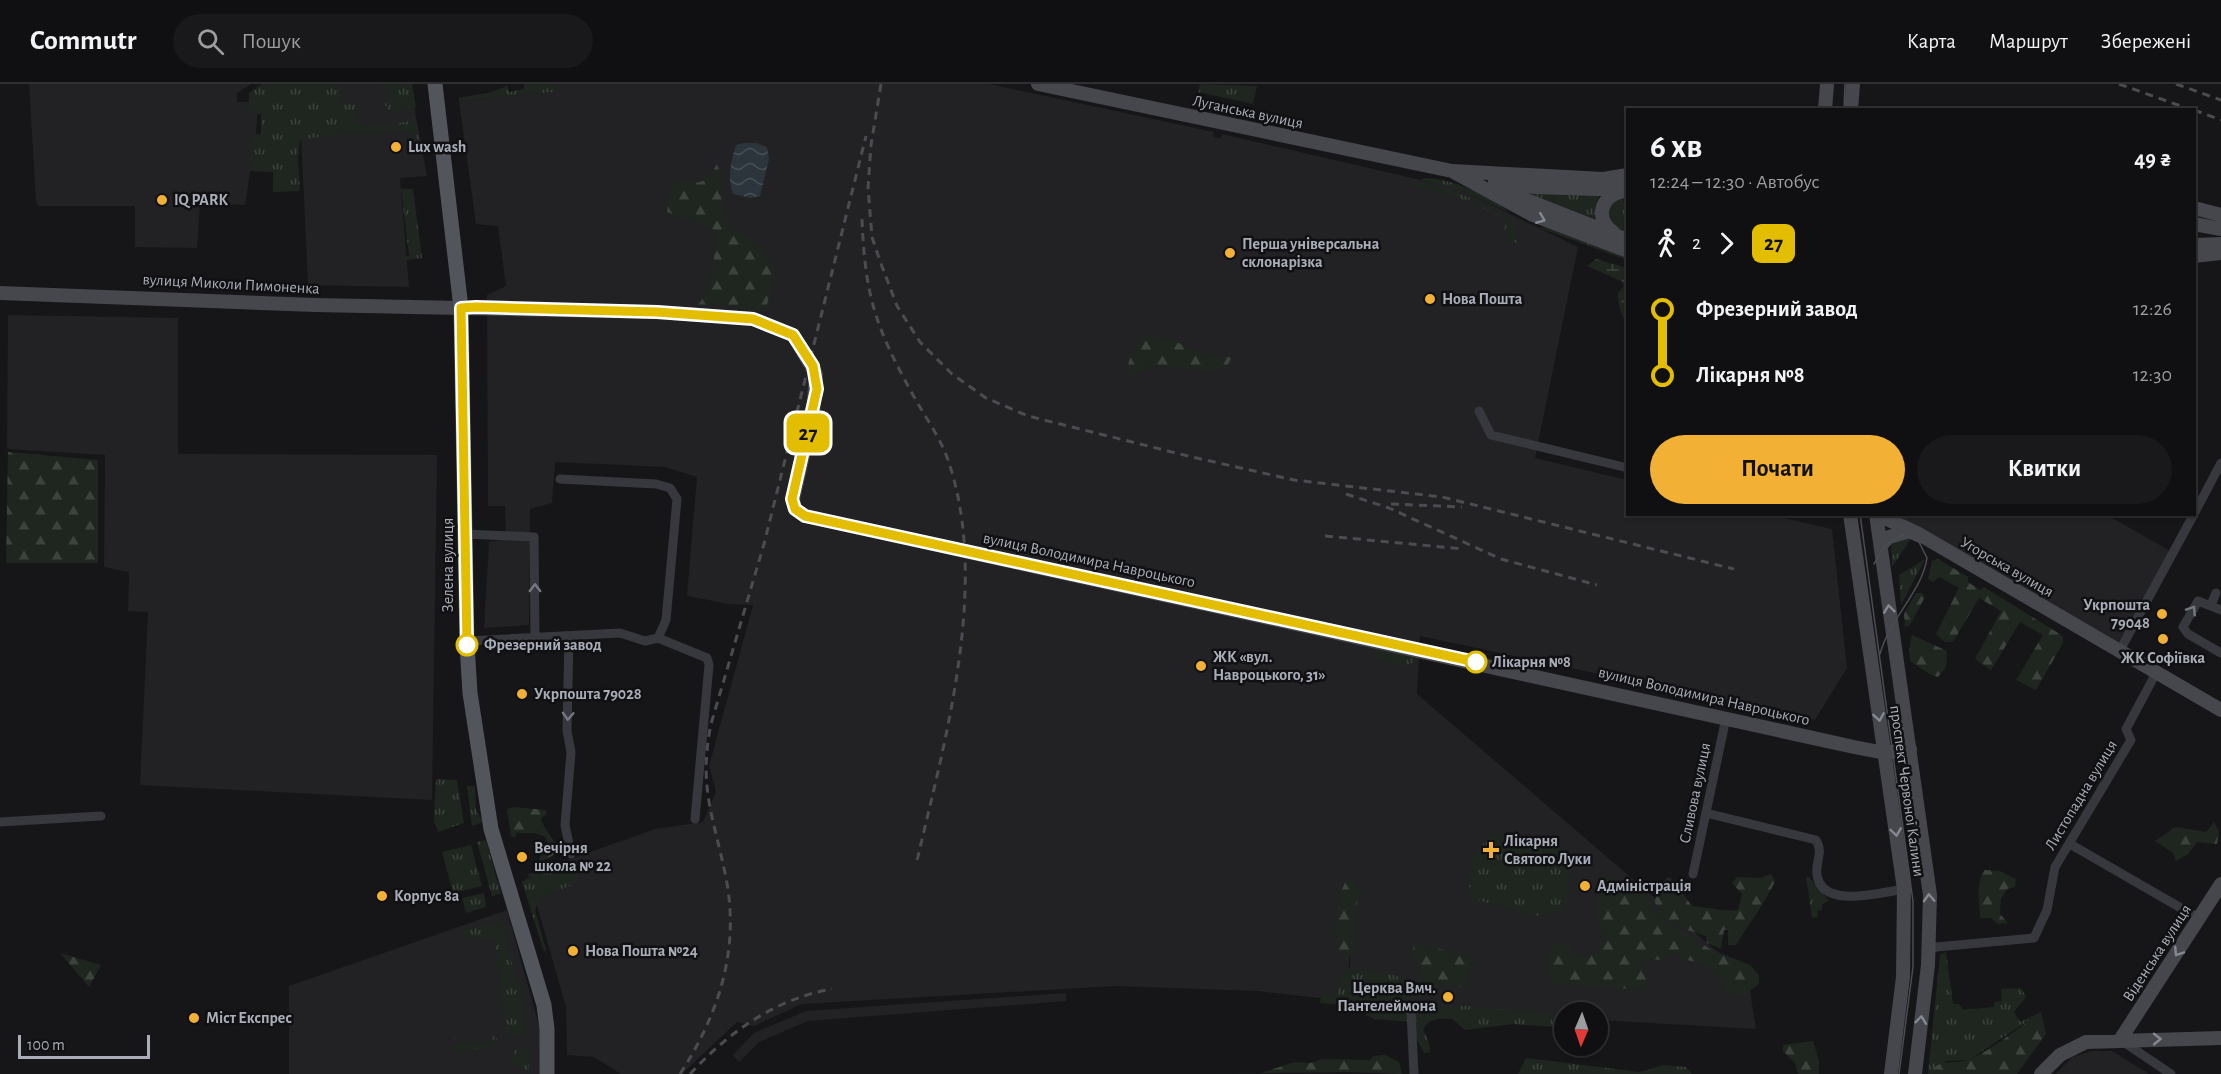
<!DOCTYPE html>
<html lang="uk">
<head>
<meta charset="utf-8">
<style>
  body { margin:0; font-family:"Alegreya Sans",sans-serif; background:#19191b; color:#f1f3f6; height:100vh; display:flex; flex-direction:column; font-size:22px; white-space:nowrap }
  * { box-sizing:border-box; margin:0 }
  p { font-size:20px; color:#9c9d9f }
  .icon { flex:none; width:33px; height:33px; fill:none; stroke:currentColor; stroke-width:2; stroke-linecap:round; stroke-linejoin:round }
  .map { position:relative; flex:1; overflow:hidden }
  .details { position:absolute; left:1626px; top:24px; width:570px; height:408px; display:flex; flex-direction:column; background:#101012; border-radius:0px; box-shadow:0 2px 4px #0004,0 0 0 2px #303032 }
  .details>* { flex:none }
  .badge { padding:0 12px; border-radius:9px; font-size:21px; line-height:39px }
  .needle { width:39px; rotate:182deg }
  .tools { position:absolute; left:1554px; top:918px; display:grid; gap:12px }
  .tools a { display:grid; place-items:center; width:54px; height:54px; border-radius:50%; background:#101012; box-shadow:0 2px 4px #0004,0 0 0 2px #303032; font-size:30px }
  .scale { position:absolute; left:18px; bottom:15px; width:132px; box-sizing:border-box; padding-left:6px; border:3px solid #a8adb8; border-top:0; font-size:16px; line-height:21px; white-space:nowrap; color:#a8adb8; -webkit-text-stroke:4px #111113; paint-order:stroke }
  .map>.badge { position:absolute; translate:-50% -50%; box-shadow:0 0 0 3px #fff }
  .legs { display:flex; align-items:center; gap:9px; height:66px; padding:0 24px; font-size:20px }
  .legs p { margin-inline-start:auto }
  .headline { display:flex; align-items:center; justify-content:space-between; height:102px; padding:0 24px }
  h1 { font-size:33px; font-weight:700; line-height:45px }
  .cta { display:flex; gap:12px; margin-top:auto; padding:12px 24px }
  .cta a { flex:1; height:69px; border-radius:36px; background:#f2b134; color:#111; font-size:24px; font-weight:700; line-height:69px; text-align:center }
  .cta a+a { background:#19191b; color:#f1f3f6 }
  ul { padding:0 24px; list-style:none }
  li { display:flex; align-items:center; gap:21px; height:66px; font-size:22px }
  li i { display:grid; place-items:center; width:9px; height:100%; margin:0 8px; background:currentColor }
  li i::after { content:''; width:15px; height:15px; margin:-8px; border:4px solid; border-radius:50%; background:#101012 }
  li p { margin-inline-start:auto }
  li:first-child i { background:linear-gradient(#0000 50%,currentColor 0) }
  li:last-child i { background:linear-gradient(currentColor 50%,#0000 0) }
  header { display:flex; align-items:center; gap:36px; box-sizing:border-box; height:84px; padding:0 30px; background:#101012; border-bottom:2px solid #303032 }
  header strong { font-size:28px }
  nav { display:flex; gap:33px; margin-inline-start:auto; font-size:21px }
  .search { width:420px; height:54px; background:#19191b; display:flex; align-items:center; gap:15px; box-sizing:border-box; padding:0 21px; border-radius:33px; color:#9c9d9f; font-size:22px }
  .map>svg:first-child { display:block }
</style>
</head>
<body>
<header>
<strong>Commutr</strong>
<div class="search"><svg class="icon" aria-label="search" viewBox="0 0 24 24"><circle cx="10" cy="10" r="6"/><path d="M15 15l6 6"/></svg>Пошук</div>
<nav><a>Карта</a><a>Маршрут</a><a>Збережені</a></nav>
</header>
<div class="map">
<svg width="2221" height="990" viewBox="0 0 2221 990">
  <defs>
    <pattern id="grass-tufts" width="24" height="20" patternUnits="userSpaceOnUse" patternTransform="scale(1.5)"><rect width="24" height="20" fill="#1e261f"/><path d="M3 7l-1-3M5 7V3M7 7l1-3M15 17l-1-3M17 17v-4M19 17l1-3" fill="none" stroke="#3c433d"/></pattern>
    <pattern id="forest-firs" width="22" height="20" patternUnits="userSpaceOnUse" patternTransform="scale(1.5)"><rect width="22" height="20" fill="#1e261f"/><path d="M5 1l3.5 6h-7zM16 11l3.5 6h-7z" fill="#3c433d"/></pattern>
    <pattern id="wetland-marsh" width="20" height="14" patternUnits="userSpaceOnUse" patternTransform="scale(1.5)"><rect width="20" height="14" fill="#1e261f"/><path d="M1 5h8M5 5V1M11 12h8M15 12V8" fill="none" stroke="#3c433d"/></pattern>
    <pattern id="water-waves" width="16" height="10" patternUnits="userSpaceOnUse" patternTransform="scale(1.5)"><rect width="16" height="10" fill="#2c353c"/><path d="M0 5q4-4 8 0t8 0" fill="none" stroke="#485056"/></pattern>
  </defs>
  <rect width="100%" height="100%" fill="#161618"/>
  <!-- built -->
  <path fill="#222225" d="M29,0H251L237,9V18H258L256,50L245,121L200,119L197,164L135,163V122H38L36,116Z
    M337,0H410L427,92L400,94L409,203L308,201L301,52Z
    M553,0H989L1214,48L1213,53L1221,54L1222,50L1438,100L1461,106L1578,163L1535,374L1627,396L1628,430L1770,431L1832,445L1847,584L1815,636L1420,552L1417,610L1748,894L1756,945L1598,936V928H1564V934L1348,920L1352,840L1346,917L1256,907L1116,902L802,920L754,942L737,938L682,990H621L594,973L567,971L566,923L528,790L655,745L703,738L716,708L709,682L753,521L729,520L687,512L697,393L665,383L555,378L552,419L530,425L529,541L484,544L489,458L506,455L505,422H488L487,211L506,202L498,142L476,140L459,17L553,8Z
    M8,231L178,234V370L437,371L432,716L140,701L148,528L128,527L129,488L104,483L105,371L7,365Z
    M1896,431H2107L2172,468L2120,560Z
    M507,826L541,949L539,990H289V902Z
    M1066,909V917L808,937L759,958L739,978L733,971L754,949L806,927Z
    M2092,967H2112L2149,990H2056L2072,973Z"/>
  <!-- grass -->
  <path fill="url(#grass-tufts)" d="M262,0H338L341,21L355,20L358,42L388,41L416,36L421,72H416L412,47L343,49L300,56L298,73L300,107L273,108V88L250,87L251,51L261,50V30L248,29L249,9Z
    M383,0H412L416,23L390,29L384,19H389L387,6L383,5Z
    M524,0H553V8L459,17L458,14L488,9L507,2L509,8L524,5Z
    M1200,0L1257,2L1253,20L1198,8Z
    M1424,94C1451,94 1490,111 1510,129L1461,106L1421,96Z
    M1419,98L1457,108L1512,135L1519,159L1508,157L1509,154L1503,151L1507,135L1457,113L1416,103Z
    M401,105H413L422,174L404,176V173L409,172Z
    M1523,107L1600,111L1595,123L1596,136Z
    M1627,110V147L1617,144L1608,129L1611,118Z
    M1548,143L1627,172V176L1540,144Z
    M1909,454L1911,455L1892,483L1891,464L1894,456Z
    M1925,475L1901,521L1899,491Z
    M1379,565L1413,572L1415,577L1406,582L1379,575L1375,570Z
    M436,695L457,696L464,739L438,748L434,737Z
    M467,702H475L476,726L483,738L472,742Z
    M1493,751H1513L1566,767L1568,796L1564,827L1536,832L1470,814C1468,784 1469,770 1493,751Z
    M486,756L501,810L492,812L477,758Z
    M471,761L482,802L453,809L442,768Z
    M566,778L576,783L578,796L575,800L540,813L535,826L546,866L544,868L522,798L529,793L531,794L535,788Z
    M1806,793H1809L1829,817L1822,820V826L1817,827L1818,833L1812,834Z
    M484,809L486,823L466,829L462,814Z
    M502,837L512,881L520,902L526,950L507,952L495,856L464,853L463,847Z
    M1946,868L1953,920H1959L1963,926L1994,923V918L2002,917L2001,905L2021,904L2026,913L2014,928L2020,938L2041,928L1969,976L1947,977L1928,989L1940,871Z
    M1349,884C1358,886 1394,889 1402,894C1412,901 1411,916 1418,920C1434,928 1451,921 1468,922C1500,925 1532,930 1563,928L1556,943L1513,940L1465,946L1452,935C1440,934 1428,934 1423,946L1429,958L1430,968L1424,969L1414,950L1412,938L1374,935L1366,931L1363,922L1320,919L1321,913L1337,912L1341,891Z
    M492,951L498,956L489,964L469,965L462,971L454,969L455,952L457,959H490Z
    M522,962L529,963V990L513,979L515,966Z
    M1526,974L1640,988L1663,981L1686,983L1692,990H1518Z"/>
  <!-- forest -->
  <path fill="url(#forest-firs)" d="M717,80C724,98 718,118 726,135C732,150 749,150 759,160C767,168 768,179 776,187L765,228L728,221H698C716,200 714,172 715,146L667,128L671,103L676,96C700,101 705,101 717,80Z
    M1143,251L1172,256L1204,271L1232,273L1226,284L1207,287L1152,280L1133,291L1126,290L1129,277Z
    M8,368L98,376V479H6Z
    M1938,475L1968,493V498L1980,506L1984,503L2063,552V559L2036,606L2016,596L2043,551L2020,538L1991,586L1975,575L2001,527L1979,514L1953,558H1945L1936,550L1959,504L1939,493L1933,498L1928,495L1932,477Z
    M1916,509H1922L1925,513L1910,541L1905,543L1904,530Z
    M1912,551L1947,567L1946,583L1938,593L1931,591L1910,577L1909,567Z
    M513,723L546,726L547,729L541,735C542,741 555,759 560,764L559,768L541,778L539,775L547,760L546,753L535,749H517L515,753H511L507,725Z
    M2214,738L2219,748L2217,760L2197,758L2188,770L2176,777L2173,769L2155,757L2176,743L2206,748Z
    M1984,786L2000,787L2016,795L2015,803L2007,805L2001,815L2000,830L2008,839L1998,840L1991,834H1980C1980,816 1975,804 1984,786Z
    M1771,790L1775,797C1765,820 1749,839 1736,861H1728V846H1724L1721,865L1707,859L1706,852C1686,846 1644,833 1658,807C1662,800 1662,796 1670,793L1692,822C1707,823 1724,828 1738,826L1742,810L1732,799L1737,793L1760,794Z
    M1601,792L1627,797L1646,812L1656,829L1673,842L1710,865L1750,881L1759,891V900L1743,912L1728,909C1712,880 1711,882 1679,874V869L1676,865L1663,876L1647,875L1640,881L1646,895L1644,897L1651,906L1557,900C1540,887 1548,875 1553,860H1570L1571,870C1592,875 1598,873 1605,853L1598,841V796Z
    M1348,796L1354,797L1359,805L1355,835L1356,866L1347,876C1343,873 1339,870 1338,865C1334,852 1337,803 1348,796Z
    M1425,861L1449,867L1453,872H1470L1467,869L1475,871C1466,883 1474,894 1463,904C1434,894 1434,913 1418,913L1415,902L1421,894V881L1414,874L1413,862Z
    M60,869L101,881L89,903Z
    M2041,928L2046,950L2017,990H1928C1942,972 1954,982 1970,975C1995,964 2019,943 2041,928Z
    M1813,957L1819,977V990H1798L1795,979L1783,967V961Z
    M1385,971L1399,978L1402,990L1349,988L1204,990L1261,989L1295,978L1310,979L1323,975L1370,976L1373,972Z"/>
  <!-- wetland -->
  <path fill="url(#wetland-marsh)" d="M1596,175L1627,184V240C1621,231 1618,221 1618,209L1624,202L1621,197L1587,182Z"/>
  <!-- water -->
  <path fill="url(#water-waves)" d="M743,59H756L767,63L769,75L760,112L751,114L733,110C727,93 731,77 736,61Z"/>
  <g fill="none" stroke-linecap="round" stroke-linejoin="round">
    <!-- street -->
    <path stroke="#37383d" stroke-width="9" d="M1479,327L1491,351L1628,384
      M560,395L656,400L670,404L677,415L666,536L658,554
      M2194,430L2221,379
      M465,450L534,453L535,554
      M2211,521L2216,509
      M2221,526L2198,517L2183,543L2188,550L2221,569
      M569,552L567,647L571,668L565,741L571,770
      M467,557L620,549L645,557L658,554L707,574L709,581L695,735
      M2119,568L2194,430
      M1706,729L1816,756C1824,769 1815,777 1817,791C1822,826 1882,808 1904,805
      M0,738L101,732
      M2070,760L2200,835
      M1693,790L1726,634
      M1929,867L1936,863L2034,854L2047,826L2055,783L2131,656L2126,645L2156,589
      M1411,927L1414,990
      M2122,957L2171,990"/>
    <!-- secondary -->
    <path stroke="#45474d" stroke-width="14" d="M1038,0L1452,87L1603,95L1628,91
      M1825,26L1827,0
      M1851,26L1853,0
      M1454,88L1533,131L1628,167
      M1495,97L1535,103L1628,106
      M1496,104L1628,156
      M2194,124L2221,131
      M2194,140L2221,145
      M1614,149C1595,135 1599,113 1623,107
      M2194,161L2221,160
      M2194,172L2221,169
      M0,209L315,221L657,228L753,235L793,251L816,290L813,329L793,415L795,425L805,432L1854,663L1885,669L1910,665
      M1850,430L1904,805L1903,893L1891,990
      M1876,430L1930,811L1928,881L1915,990
      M1876,430L1917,449L2221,626
      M1881,461L1889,453L1910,447
      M2120,956L2221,800
      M2041,990L2060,971L2086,958L2221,954"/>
    <!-- primary -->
    <path stroke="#53555c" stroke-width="15" d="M435,0L461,224L467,561L470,609L491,745L544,921L547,945V990"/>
    <!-- tram -->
    <path stroke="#4a4c52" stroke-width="1.5" d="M1844,26L1845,0
      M1860,430L1913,817V883L1899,990
      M1874,480L1885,461L1903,451L1919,458L1927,474C1922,508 1889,535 1880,570"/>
    <!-- rail -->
    <path stroke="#4a4c52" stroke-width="3" stroke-dasharray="8 6" stroke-linecap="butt" d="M881,0L871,61L868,104L872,153L880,177L897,222L920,258L952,290L986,314L1028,332L1192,373L1294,396L1442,413L1734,485
      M2119,0L2192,26
      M2176,0L2221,16
      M2194,26L2221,36
      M862,135C865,213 876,244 913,311C925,333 941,354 949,379C990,502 944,660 916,781
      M1346,410L1389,424L1501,475L1597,501
      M1391,420L1462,423
      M1325,452L1464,465
      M680,990C719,930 740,865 726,794C714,733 698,705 711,640L764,460L866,52
      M690,990C729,948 775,915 832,905"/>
  </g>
  <!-- one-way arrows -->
  <defs><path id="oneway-chevron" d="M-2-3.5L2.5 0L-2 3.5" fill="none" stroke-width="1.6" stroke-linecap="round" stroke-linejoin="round" transform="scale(1.5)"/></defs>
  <g stroke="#858993">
    <use href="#oneway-chevron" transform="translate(1541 135) rotate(22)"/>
    <use href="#oneway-chevron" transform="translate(1889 525) rotate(-97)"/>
    <use href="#oneway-chevron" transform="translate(1879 633) rotate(81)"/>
    <use href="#oneway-chevron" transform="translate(1896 748) rotate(82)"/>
    <use href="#oneway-chevron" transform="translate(1929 814) rotate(-93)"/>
    <use href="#oneway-chevron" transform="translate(2178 868) rotate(123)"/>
    <use href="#oneway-chevron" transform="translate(1921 936) rotate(-83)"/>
    <use href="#oneway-chevron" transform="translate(2157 955) rotate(-1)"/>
  </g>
  <g stroke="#757881">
    <use href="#oneway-chevron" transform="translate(535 504) rotate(-90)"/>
    <use href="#oneway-chevron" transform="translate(2192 526) rotate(-57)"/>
    <use href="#oneway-chevron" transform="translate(568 632) rotate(93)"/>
  </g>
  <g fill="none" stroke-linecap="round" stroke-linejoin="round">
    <defs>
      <path id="line-1" d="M467,561L461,224L476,223L657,228L753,235L793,251L813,282L817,305L792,415L795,425L805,432L1476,578"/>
    </defs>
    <!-- line-1 casing -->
    <use href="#line-1" stroke="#fff" stroke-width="14"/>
    <!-- line-1 -->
    <use href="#line-1" stroke="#e3bd00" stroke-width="9"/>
  </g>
  <!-- markers -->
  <g fill="#f2b134" stroke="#111113" stroke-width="2">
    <circle cx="396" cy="63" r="6"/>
    <circle cx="162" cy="116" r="6"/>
    <circle cx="1230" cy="169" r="6"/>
    <circle cx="1430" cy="215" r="6"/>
    <circle cx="2162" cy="530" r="6"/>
    <circle cx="2163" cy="555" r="6"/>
    <circle cx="1201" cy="582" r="6"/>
    <circle cx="522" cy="610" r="6"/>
    <path d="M1488 757h6v6h6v6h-6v6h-6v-6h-6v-6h6z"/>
    <circle cx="522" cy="773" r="6"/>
    <circle cx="1585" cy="802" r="6"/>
    <circle cx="382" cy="812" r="6"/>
    <circle cx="573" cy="867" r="6"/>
    <circle cx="1448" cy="913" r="6"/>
    <circle cx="194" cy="934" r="6"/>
  </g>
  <g fill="#fff" stroke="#e3bd00" stroke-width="3">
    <circle cx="467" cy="561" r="10"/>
    <circle cx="1476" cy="578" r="10"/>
  </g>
  <g text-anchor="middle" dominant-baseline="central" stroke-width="5" stroke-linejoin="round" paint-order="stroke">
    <!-- street labels -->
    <g font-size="16" fill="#a8adb8" stroke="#111113">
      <text transform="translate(1248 28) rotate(12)">Луганська вулиця</text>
      <text transform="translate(231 200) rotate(3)">вулиця Миколи Пимоненка</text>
      <text transform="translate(1089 476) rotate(12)">вулиця Володимира Навроцького</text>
      <text transform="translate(448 481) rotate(-90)">Зелена вулиця</text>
      <text transform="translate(2007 483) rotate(30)">Угорська вулиця</text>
      <text transform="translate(1704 612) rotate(13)">вулиця Володимира Навроцького</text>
      <text transform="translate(1907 707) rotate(82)">проспект Червоної Калини</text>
      <text transform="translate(1695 709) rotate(-78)">Сливова вулиця</text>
      <text transform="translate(2081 711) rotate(-59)">Листопадна вулиця</text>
      <text transform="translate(2157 869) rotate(-57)">Віденська вулиця</text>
    </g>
    <!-- poi labels -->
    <g font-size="16" font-weight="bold" fill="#a8adb8" stroke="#111113" text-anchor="start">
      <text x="408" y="63">Lux wash</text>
      <text x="174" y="116">IQ PARK</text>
      <text x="1242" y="160">Перша універсальна<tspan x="1242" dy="18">склонарізка</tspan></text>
      <text x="1442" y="215">Нова Пошта</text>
      <text x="2150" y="521" text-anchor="end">Укрпошта<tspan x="2150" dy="18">79048</tspan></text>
      <text x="1213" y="573">ЖК «вул.<tspan x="1213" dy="18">Навроцького, 31»</tspan></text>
      <text x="2163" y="574" text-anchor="middle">ЖК Софіївка</text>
      <text x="534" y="610">Укрпошта 79028</text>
      <text x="1504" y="757">Лікарня<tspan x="1504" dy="18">Святого Луки</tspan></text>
      <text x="534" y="764">Вечірня<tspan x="534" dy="18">школа № 22</tspan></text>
      <text x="1597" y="802">Адміністрація</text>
      <text x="394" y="812">Корпус 8а</text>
      <text x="585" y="867">Нова Пошта №24</text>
      <text x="1436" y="904" text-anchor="end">Церква Вмч.<tspan x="1436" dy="18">Пантелеймона</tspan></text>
      <text x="206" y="934">Міст Експрес</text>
    </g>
    <!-- stop labels -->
    <g font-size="16" font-weight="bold" fill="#a8adb8" stroke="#111113" text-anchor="start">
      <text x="484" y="561">Фрезерний завод</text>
      <text x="1492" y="578">Лікарня №8</text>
    </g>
  </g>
</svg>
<div class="tools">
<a><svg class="needle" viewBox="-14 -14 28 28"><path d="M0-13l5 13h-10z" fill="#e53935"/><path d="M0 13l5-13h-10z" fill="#9c9d9f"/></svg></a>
</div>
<div class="scale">100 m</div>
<b class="badge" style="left:808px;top:349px;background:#e3bd00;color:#111">27</b>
<section class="details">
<div class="headline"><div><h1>6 хв</h1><p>12:24 – 12:30 · Автобус</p></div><b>49 ₴</b></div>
<div class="legs"><svg class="icon" aria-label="walk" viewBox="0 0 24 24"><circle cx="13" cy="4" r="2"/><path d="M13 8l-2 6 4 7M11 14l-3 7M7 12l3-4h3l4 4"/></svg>2<svg class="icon" aria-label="forward" viewBox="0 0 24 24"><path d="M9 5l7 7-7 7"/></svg><b class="badge" style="background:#e3bd00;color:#111">27</b></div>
<ul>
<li><i style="color:#e3bd00"></i><b>Фрезерний завод</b><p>12:26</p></li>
<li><i style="color:#e3bd00"></i><b>Лікарня №8</b><p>12:30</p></li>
</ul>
<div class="cta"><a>Почати</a><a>Квитки</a></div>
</section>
</div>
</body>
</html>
